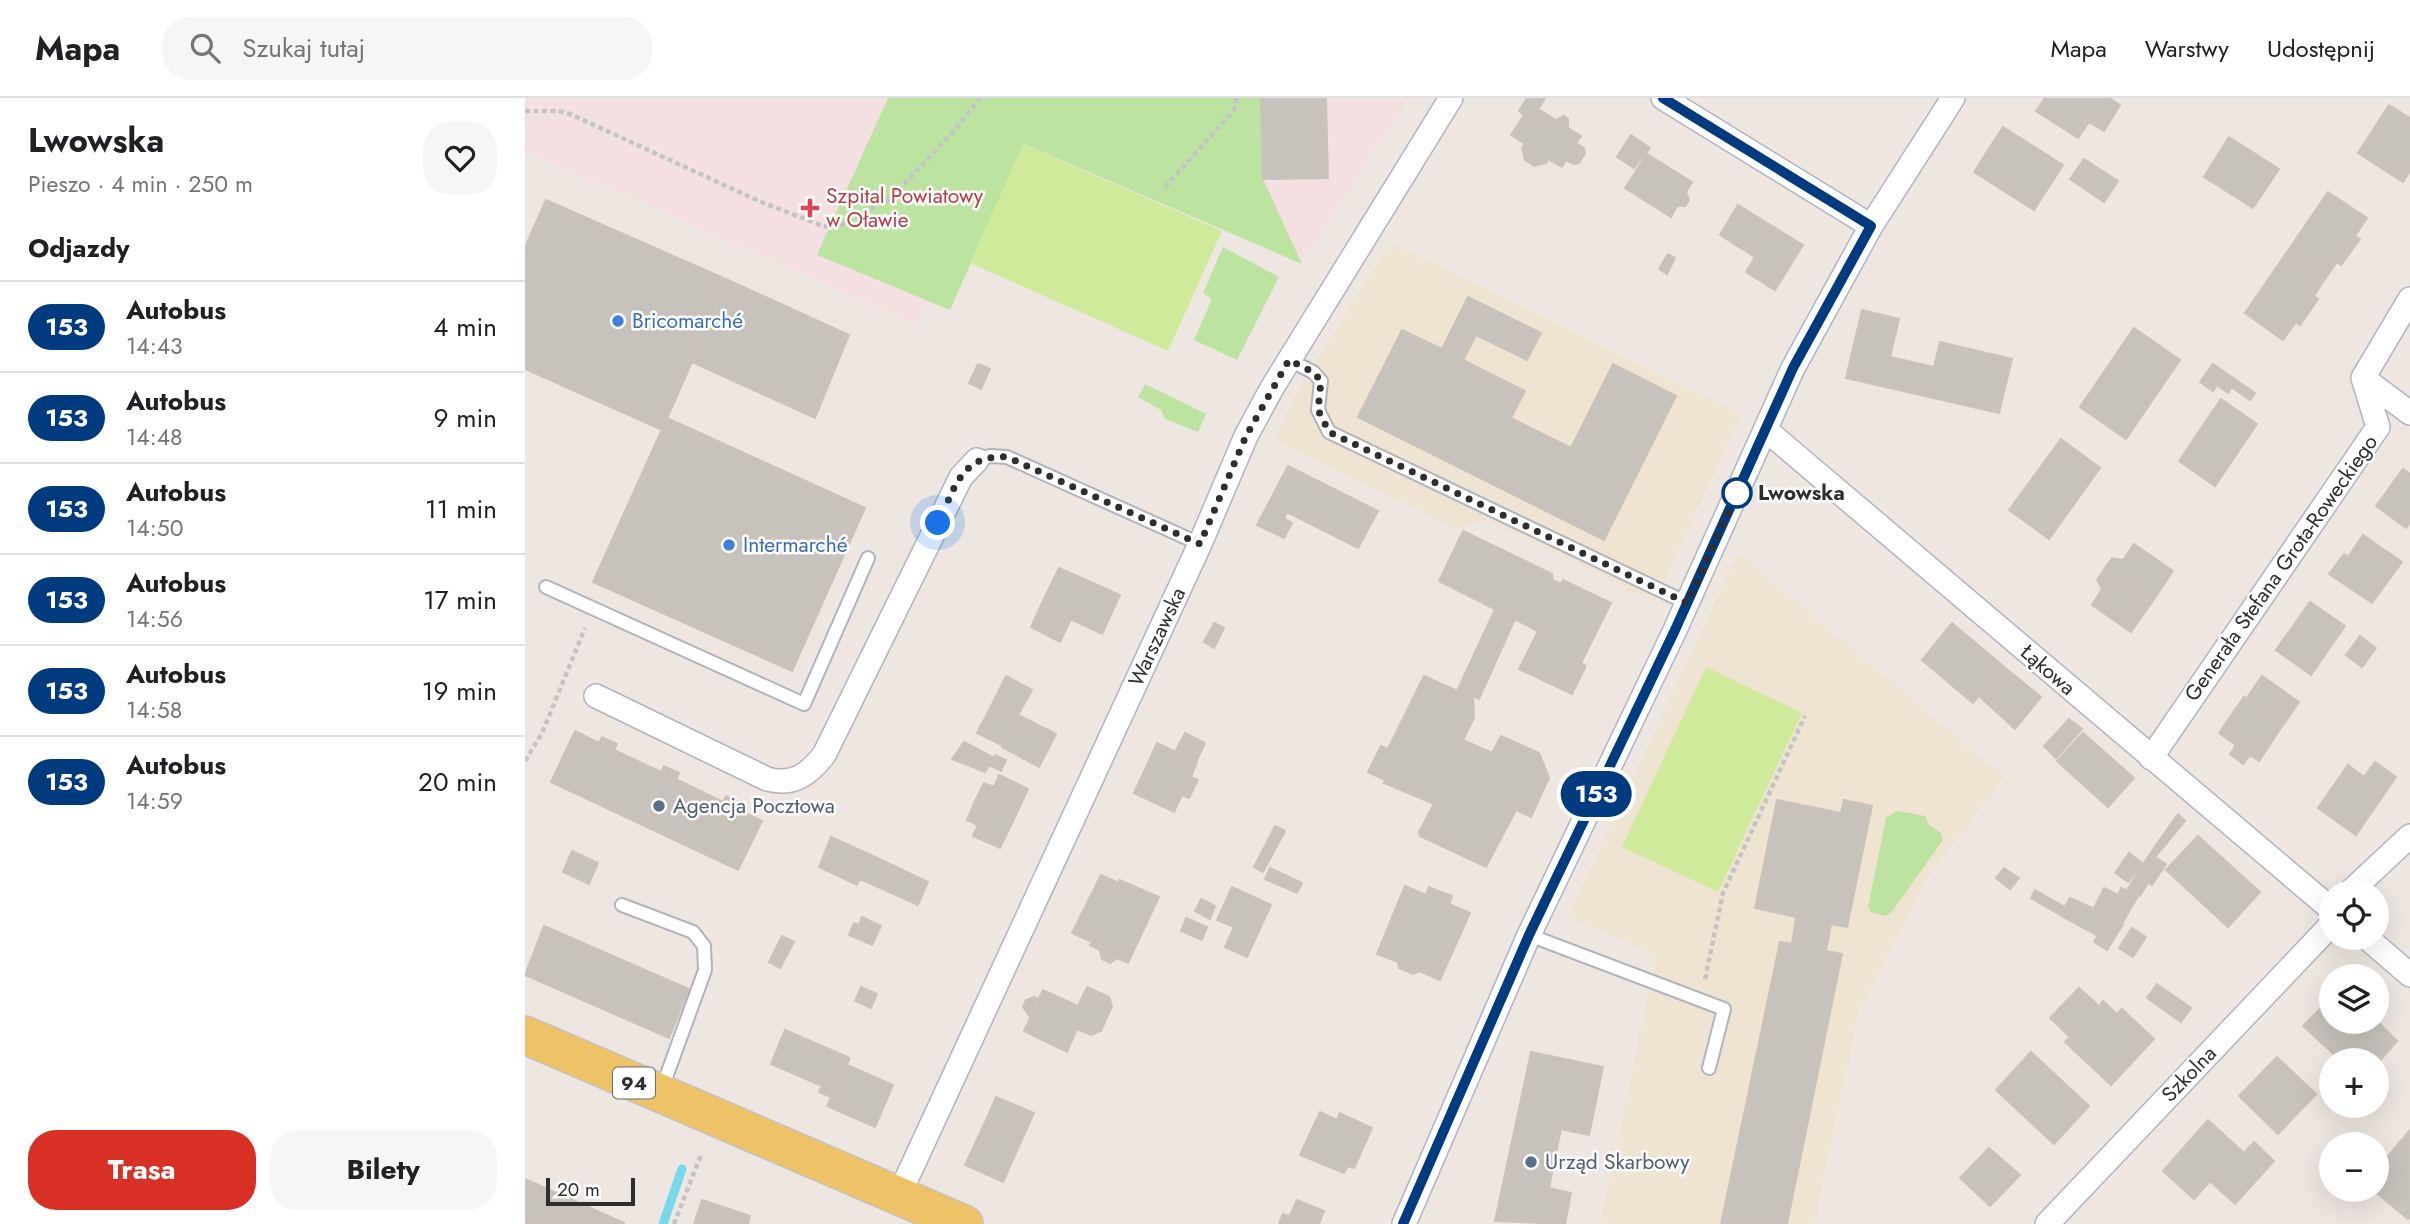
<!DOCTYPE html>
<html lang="pl">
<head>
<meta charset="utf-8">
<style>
  body { margin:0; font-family:Jost,sans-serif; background:#f6f6f6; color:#202124; height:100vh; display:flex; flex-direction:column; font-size:26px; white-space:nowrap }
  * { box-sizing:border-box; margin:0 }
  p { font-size:23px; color:#757577 }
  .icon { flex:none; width:38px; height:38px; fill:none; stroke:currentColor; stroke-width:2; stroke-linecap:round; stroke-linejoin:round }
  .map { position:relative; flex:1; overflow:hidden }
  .details { display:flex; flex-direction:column; background:#fff; width:525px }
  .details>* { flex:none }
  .badge { padding:0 14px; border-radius:23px; font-size:24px; line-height:46px }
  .tools { position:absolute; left:1794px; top:782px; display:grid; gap:14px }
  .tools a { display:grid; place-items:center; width:70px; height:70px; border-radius:50%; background:#fff; box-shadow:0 7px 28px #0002; font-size:35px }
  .scale { position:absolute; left:21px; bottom:18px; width:89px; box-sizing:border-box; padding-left:7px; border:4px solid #2e2e2e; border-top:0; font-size:19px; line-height:24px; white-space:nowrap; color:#2e2e2e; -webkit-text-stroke:5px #fff; paint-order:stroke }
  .you { position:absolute; width:35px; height:35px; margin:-18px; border:5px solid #fff; border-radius:50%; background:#1a73e8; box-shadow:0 0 0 10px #1a73e833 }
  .map>.badge { position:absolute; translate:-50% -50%; box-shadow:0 0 0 4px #fff }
  h2 { padding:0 28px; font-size:26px; line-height:63px }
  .round { display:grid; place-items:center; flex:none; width:74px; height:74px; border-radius:28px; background:#f6f6f6 }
  .head { display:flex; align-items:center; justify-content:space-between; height:119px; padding:0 28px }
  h1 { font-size:33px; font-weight:700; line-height:52px }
  .primary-button { display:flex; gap:14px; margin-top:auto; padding:14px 28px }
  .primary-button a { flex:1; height:80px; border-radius:28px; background:#d93025; color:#fff; font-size:28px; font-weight:700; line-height:80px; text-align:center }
  .primary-button a+a { background:#f6f6f6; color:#202124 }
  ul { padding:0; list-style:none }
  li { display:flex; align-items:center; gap:21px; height:91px; padding:0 28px; border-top:2px solid #e0e0e0 }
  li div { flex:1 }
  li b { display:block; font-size:26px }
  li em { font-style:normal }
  li .badge { min-width:77px; font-weight:700; text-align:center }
  header { display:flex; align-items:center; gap:42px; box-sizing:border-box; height:98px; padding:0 35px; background:#fff; border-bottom:2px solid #e0e0e0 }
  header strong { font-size:33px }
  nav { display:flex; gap:38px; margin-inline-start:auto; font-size:24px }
  .search { width:490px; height:63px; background:#f6f6f6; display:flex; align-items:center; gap:18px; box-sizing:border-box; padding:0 24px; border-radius:28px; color:#757577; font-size:26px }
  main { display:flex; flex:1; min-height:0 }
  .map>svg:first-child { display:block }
</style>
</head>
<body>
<header>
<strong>Mapa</strong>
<div class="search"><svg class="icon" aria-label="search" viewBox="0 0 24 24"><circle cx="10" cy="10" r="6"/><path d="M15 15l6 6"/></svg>Szukaj tutaj</div>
<nav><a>Mapa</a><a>Warstwy</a><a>Udostępnij</a></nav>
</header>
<main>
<section class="details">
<div class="head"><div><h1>Lwowska</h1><p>Pieszo · 4 min · 250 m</p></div><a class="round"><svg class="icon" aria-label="heart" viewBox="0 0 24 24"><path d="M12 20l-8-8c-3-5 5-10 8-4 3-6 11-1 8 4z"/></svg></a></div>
<h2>Odjazdy</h2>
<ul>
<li><span class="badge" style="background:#003b80;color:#fff">153</span><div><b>Autobus</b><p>14:43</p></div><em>4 min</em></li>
<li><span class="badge" style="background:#003b80;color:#fff">153</span><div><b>Autobus</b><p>14:48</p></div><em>9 min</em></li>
<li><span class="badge" style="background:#003b80;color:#fff">153</span><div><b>Autobus</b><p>14:50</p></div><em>11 min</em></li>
<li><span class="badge" style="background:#003b80;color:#fff">153</span><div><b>Autobus</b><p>14:56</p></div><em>17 min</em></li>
<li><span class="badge" style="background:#003b80;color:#fff">153</span><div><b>Autobus</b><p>14:58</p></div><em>19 min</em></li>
<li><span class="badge" style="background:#003b80;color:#fff">153</span><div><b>Autobus</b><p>14:59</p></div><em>20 min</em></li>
</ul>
<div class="primary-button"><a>Trasa</a><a>Bilety</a></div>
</section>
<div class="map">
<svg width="1885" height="1126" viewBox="0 0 1885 1126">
  <rect width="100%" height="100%" fill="#eee7e1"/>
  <!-- education -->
  <path fill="#efe3d2" d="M866,144L1216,316L1130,504L963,421L931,431L750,343L769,298Z
    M1213,455L1479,679L1401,782L1334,913L1289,1126H1075L1131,858L1043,819Z"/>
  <!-- medical -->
  <path fill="#f4dfe2" d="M0,0H882L777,166L476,21L393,227L0,53Z"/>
  <!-- green -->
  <path fill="#bde3a0" d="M363,0H736L738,81L777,166L499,46L425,212L292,157Z
    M698,149L754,179L712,262L669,242L687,201L678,195Z
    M620,286L681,316L673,334L640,321L636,312L613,299Z
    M1372,713L1400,718L1404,727L1416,735L1418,742L1366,815L1360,818L1346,814L1343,809L1361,720Z"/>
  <!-- pitch -->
  <path fill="#d0ea9c" d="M498,46L697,133L643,253L445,165Z
    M1181,569L1277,615L1193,794L1097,749Z"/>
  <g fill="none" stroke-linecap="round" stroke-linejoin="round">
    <!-- stream -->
    <path stroke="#78d8ec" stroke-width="9" d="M138,1126L157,1071"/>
  </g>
  <!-- building -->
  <path fill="#c7c3bc" stroke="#cac3ba" stroke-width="2" d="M736,0H801L803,80L738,81Z
    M1002,0H1020L1013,11L1031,22L1039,18L1043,21V30L1056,38L1051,45L1059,50L1060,55L1054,65L1049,66L1041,62L1037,69L1023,61L1021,65L1009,68L1000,62L997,50L1000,46L986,37L999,17L994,13Z
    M1520,0H1584L1595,7L1579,33L1564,24L1553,40L1511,13Z
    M1864,7L1885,20V73L1878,84L1833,55Z
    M1478,29L1538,67L1509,112L1449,74Z
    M1106,37L1125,50L1109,70L1092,59Z
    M1704,39L1754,71L1728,110L1679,79Z
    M1122,56L1167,84L1161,94L1164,102L1160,108H1152L1146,119L1100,90Z
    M1559,61L1593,83L1579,104L1545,81Z
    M1803,94L1842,120L1830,138L1835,141L1816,167L1812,164L1800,181L1762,154Z
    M21,102L203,182L137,332L0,271V149Z
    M1213,107L1278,147L1250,192L1221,174L1230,159L1195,137Z
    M1762,154L1800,181L1789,198L1793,201L1775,227L1771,224L1758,242L1720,215Z
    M1143,156L1150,160L1142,176L1134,171Z
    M203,182L324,237L290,320L167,264Z
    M943,199L1016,235L1002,262L951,237L938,262L1000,293L986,320L1046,350L1088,266L1151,298L1079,442L833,319L877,232L917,251Z
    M1337,212L1374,221L1365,259L1409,269L1415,244L1487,261L1474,315L1321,280Z
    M1609,230L1655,262L1601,341L1555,309Z
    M453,266L465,271L456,291L444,285Z
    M1688,266L1730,295L1725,302L1706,289L1703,295L1692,287L1688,293L1675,284Z
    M1696,301L1732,326L1690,388L1654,363Z
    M142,320L340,410L267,573L68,484Z
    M1536,341L1575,370L1524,441L1484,412Z
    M763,368L853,413L833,450L762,414L759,421L767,425L759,440L732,427Z
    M1878,371L1885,376V425L1881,430L1851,408Z
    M938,433L1027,476L1028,482L1036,486L1038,482L1086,505L1056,565L1061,568L1047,596L994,571L1013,533L914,483Z
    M1838,437L1877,464L1847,505L1804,476L1819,456L1823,459Z
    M1609,446L1648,473L1627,504L1580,470L1587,460L1598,462Z
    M534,470L595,497L577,536L516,507Z
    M1580,470L1627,504L1606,534L1567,507L1577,491L1572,482Z
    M1785,504L1820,528L1786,577L1751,552Z
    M516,507L546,521L535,544L506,529Z
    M970,511L990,521L954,601L933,591Z
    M689,525L699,530L689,550L679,544Z
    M1427,525L1478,568L1448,605L1397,562Z
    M1835,538L1851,550L1837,569L1821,557Z
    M1478,568L1516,599L1490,631L1454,598Z
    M481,578L507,592L493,617L468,604Z
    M899,578L948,600L949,620L938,642L967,655L976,638L1014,655L1024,680L1006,719L991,712L961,769L895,738L894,734L909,706L859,685L860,682L843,674L856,648L863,651Z
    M1737,578L1774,604L1758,627L1721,601Z
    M1719,599L1758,627L1734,663L1694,635Z
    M468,604L493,617L478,648L452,635Z
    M493,617L531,636L514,669L477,649Z
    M1544,621L1557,631L1548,641L1536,630Z
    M1536,630L1548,641L1531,660L1519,648Z
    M50,633L74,645L77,639L92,646L89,652L136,674L139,668L154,675L151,681L198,704L201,698L216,705L213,711L237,723L213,772L26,684Z
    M660,635L680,645L671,664L650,654Z
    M1558,635L1609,680L1583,709L1532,663Z
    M439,644L469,660L470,657L481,662L476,673L464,667L460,674L427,661Z
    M632,645L672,664L666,679L673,682L664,700L657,697L649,714L609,695Z
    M1711,647L1725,657L1718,666L1705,656Z
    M1850,664L1871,679L1831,737L1793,710L1823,667L1839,679Z
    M474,677L503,691L489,721L450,703L459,685L469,689Z
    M1252,702L1316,715L1319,702L1347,708L1322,829L1306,826L1301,853L1317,856L1262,1126H1196L1255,844L1267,846L1271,819L1230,810Z
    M450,703L489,721L475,750L448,738L453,727L442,722Z
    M1653,716L1660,723L1631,758L1626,754Z
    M750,728L760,733L738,774L729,769Z
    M1673,738L1735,794L1703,829L1641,772Z
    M306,739L346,757L332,787L294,769Z
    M47,753L73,765L64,786L38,774Z
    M1604,755L1617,765L1603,784L1590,775Z
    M1625,756L1641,766L1627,787L1611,777Z
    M346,757L403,784L393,807L335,781Z
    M745,770L777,785L772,795L740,781Z
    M1479,770L1494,780L1485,791L1471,780Z
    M576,777L594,785L595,782L634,799L603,865L592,860L585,865L577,861L575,852L565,847L567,844L547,835Z
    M1611,777L1623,785L1615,798L1603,791Z
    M880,788L901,797L904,789L927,798L924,806L945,815L915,882L894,873L888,876L874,870L873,864L852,856Z
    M707,789L746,807L722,859L700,849L709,829L692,822Z
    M1579,790L1595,798L1585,818L1569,810Z
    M1596,790L1613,798L1598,824L1585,818Z
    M1510,792L1540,809L1535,817L1506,800Z
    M1545,800L1585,818L1573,838L1535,817Z
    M676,801L690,808L685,821L670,813Z
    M1585,818L1598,826L1582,852L1569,844Z
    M337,819L356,828L347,847L324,837L329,825L334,827Z
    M661,820L682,829L677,842L656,833Z
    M19,828L164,891L144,940L0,877Z
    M1607,830L1621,839L1608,859L1594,850Z
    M257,838L269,844L255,870L244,864Z
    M1632,886L1666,910L1656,924L1622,900Z
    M336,889L352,896L346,910L330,903Z
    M562,889L584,899L587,908L576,933L566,937L552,931L542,954L499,933L518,892L553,908Z
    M1554,890L1574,908L1578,903L1592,916L1597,911L1629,941L1586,987L1540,944L1545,939L1525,920Z
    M509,899L513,901L505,919L498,909L501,902Z
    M1806,900V924H1852V915L1854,925L1872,943L1852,966V962H1815L1778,928Z
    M260,932L325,960L306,999L294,994L297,988L246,966Z
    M1006,954L1078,969L1064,1037L1036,1031L1024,1090L1046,1095L1040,1126L970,1123Z
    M1506,954L1564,1008L1529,1046L1471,992Z
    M1752,959L1791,996L1753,1036L1714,998Z
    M322,967L368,987L350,1029L302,1008Z
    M471,999L509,1015L499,1037L462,1020Z
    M795,1014L812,1022L815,1015L847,1030L829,1070L823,1068L819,1075L775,1057Z
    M462,1020L499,1037L478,1084L440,1067Z
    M1683,1022L1719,1055L1729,1044L1749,1063L1710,1106L1685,1083L1669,1101L1638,1073Z
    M1885,1032V1119L1883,1121L1848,1092H1852V1071Z
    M1464,1050L1495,1077L1465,1108L1435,1080Z
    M0,1081L41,1099L30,1126H0Z
    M41,1099L99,1125V1126H30Z
    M177,1102L225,1118L223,1126H169Z
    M772,1102L799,1113L794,1126H783L765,1118Z
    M758,1116L765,1118L783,1126H754Z"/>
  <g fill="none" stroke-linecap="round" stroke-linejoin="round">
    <defs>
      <path id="lane" d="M764,262L788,274L796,283L793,312L804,334L1162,505
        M452,362L465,358L482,359L675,446
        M21,489L279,606L343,460
        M97,807L168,834L179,848L180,872L136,993
        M1004,837L1199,911L1184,970"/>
      <path id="street" d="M1138,0L1346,128
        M1838,280L1885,315
        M1241,332L1806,811
        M71,598L242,681C268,688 283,677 299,657L436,379L452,362
        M1626,660L1853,329L1838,280L1885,201
        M1825,794L1885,738
        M1842,840L1885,877
        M374,1097L675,446L721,338L747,290L926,0
        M879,1126L1004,837L1150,532L1268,270L1346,128L1428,0
        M1522,1126L1806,827"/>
      <path id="primary" d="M0,937L439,1126"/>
    </defs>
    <!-- lane casing -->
    <use href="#lane" stroke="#b1b4bd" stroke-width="16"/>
    <!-- street casing -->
    <use href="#street" stroke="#b1b4bd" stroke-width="26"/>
    <!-- primary casing -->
    <use href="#primary" stroke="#c4c4c4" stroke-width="40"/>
    <!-- path -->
    <path stroke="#c4c4c4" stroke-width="4.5" stroke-dasharray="5 3.5" stroke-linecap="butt" d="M0,13H34L45,16L236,104L298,128L312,129L366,100L428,34L455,0
      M640,89L709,12L712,0
      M0,663L17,635L60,530
      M1180,881L1198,795L1280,618
      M149,1126L176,1057"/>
    <!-- lane -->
    <use href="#lane" stroke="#fff" stroke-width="12"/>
    <!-- street -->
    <use href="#street" stroke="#fff" stroke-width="23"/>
    <!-- primary -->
    <use href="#primary" stroke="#eec267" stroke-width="37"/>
  </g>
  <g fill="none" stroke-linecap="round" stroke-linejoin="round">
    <defs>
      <path id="line" d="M878,1126L1004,837L1150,532L1268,270L1346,128L1138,0"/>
    </defs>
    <!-- line casing -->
    <use href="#line" stroke="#fff" stroke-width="16"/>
    <!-- line -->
    <use href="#line" stroke="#003b80" stroke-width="10"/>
    <!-- walk -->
    <path stroke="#2e2e2e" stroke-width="7" stroke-dasharray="0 12.6" d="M413,425C430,390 436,356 482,359L675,446L721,338L764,262L788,274L796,283L793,312L804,334L1162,505L1212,395"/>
  </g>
  <!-- markers -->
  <path fill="#e0444e" stroke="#fff" stroke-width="2.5" d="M281.5 99.5h7v7h7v7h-7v7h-7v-7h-7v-7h7z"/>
  <g fill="#3f7fe0" stroke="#fff" stroke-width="2.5">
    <circle cx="93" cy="223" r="7"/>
    <circle cx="204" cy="447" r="7"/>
  </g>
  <circle fill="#fff" stroke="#003b80" stroke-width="3.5" cx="1212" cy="395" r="14"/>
  <g fill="#5c6f8a" stroke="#fff" stroke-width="2.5">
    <circle cx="134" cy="708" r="7"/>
    <circle cx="1006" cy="1064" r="7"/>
  </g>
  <g text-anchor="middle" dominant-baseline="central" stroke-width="5" stroke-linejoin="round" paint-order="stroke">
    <!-- shield labels -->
    <rect fill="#fff" stroke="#6d6d6d" stroke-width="2" x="88" y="969.5" width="42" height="31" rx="5"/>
    <g font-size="19" font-weight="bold" fill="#2e2e2e">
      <text x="109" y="985">94</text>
    </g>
    <!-- health labels -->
    <g font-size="21" fill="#be3a42" stroke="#fff" text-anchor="start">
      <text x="301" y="98">Szpital Powiatowy<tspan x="301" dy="24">w Oławie</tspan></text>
    </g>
    <!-- shop labels -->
    <g font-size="21" fill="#366cbe" stroke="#fff" text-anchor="start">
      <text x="107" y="223">Bricomarché</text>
      <text x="218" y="447">Intermarché</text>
    </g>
    <!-- stop labels -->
    <g font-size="21" font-weight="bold" fill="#2e2e2e" stroke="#fff" text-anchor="start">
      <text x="1233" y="395">Lwowska</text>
    </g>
    <!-- street labels -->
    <g font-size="21" fill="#2e2e2e" stroke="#fff">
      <text transform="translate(1756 470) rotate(-55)">Generała Stefana Grota-Roweckiego</text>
      <text transform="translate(632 539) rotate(-65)">Warszawska</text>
      <text transform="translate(1523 572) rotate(41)">Łąkowa</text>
      <text transform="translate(1664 976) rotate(-46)">Szkolna</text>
    </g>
    <!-- service labels -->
    <g font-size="21" fill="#4e5e75" stroke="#fff" text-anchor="start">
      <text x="148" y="708">Agencja Pocztowa</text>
      <text x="1020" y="1064">Urząd Skarbowy</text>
    </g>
  </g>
</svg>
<div class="tools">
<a><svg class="icon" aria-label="locate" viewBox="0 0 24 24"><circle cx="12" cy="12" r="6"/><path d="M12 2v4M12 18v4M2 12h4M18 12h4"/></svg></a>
<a><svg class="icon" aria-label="layers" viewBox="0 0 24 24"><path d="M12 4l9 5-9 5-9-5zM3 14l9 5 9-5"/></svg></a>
<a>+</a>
<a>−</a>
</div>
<div class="scale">20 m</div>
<div class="you" style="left:413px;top:425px"></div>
<b class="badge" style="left:1071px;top:696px;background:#003b80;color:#fff">153</b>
</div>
</main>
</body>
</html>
